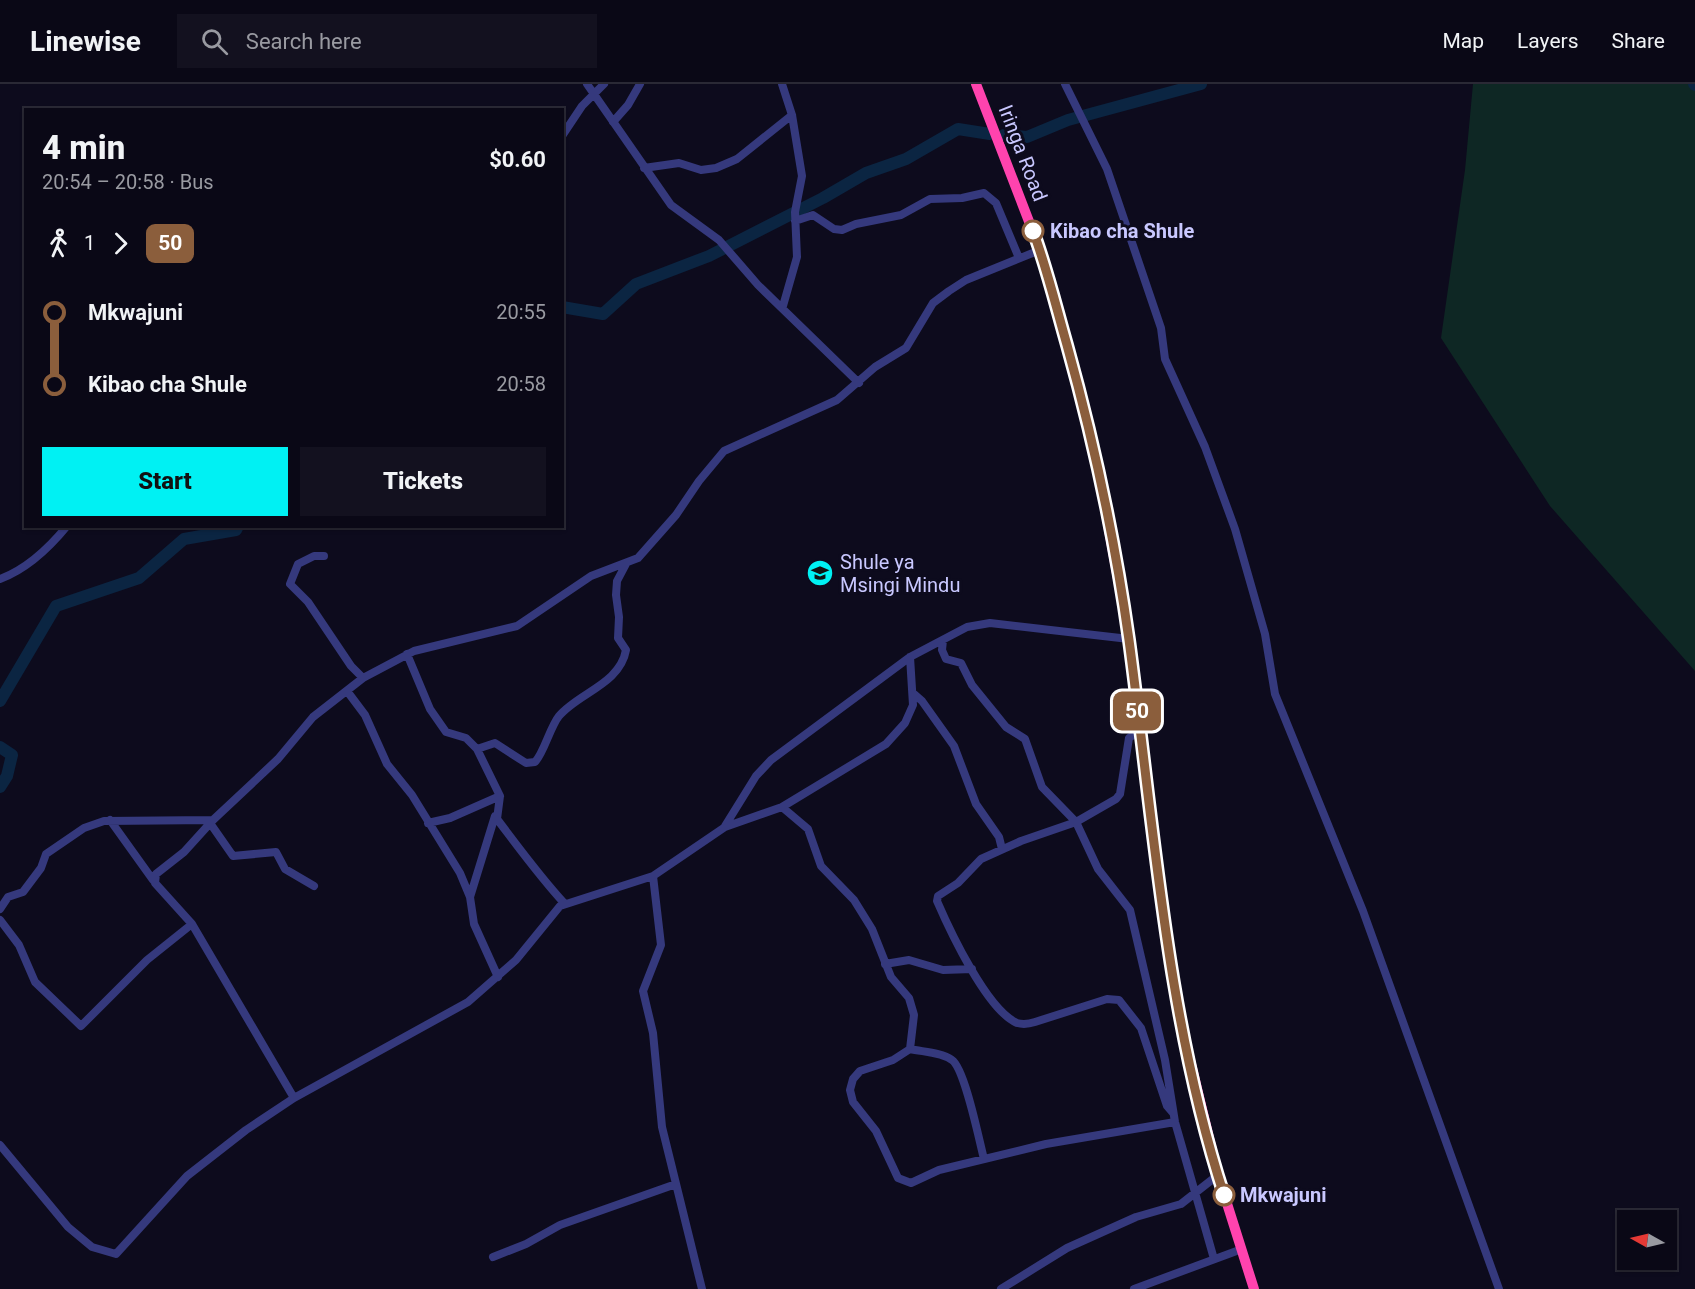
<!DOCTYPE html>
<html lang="en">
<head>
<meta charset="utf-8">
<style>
  body { margin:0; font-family:Roboto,sans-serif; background:#13111f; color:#f1f3f6; height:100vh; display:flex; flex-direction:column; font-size:22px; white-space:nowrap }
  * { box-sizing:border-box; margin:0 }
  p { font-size:20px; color:#999aa1 }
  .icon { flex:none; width:33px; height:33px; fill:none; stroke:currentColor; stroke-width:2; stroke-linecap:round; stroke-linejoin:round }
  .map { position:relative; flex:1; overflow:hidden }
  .drawer { position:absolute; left:24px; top:24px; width:540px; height:420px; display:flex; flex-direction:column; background:#0a0816; border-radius:0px; box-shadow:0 2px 4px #0004,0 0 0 2px #2a2935 }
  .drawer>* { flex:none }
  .badge { padding:0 12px; border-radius:9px; font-size:21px; line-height:39px }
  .needle { width:39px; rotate:278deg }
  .controls { position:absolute; left:1617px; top:1126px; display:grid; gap:12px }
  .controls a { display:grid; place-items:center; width:60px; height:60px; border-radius:0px; background:#0a0816; box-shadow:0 2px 4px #0004,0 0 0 2px #2a2935; font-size:30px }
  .map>.badge { position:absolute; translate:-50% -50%; box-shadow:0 0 0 3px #fff }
  .legs { display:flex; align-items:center; gap:9px; height:66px; padding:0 18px; font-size:20px }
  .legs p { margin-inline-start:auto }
  .head { display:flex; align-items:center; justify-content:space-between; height:102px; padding:0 18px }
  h1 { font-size:33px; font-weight:800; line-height:45px }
  .primary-button { display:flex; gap:12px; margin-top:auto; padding:12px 18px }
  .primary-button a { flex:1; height:69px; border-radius:0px; background:#00f1f3; color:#111; font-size:24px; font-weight:800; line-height:69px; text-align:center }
  .primary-button a+a { background:#13111f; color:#f1f3f6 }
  ul { padding:0 18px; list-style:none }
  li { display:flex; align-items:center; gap:21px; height:72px; font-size:22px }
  li i { display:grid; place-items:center; width:9px; height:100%; margin:0 8px; background:currentColor }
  li i::after { content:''; width:15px; height:15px; margin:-8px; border:4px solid; border-radius:50%; background:#0a0816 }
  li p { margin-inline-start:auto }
  li:first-child i { background:linear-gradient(#0000 50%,currentColor 0) }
  li:last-child i { background:linear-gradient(currentColor 50%,#0000 0) }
  header { display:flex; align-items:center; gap:36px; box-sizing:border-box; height:84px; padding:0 30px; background:#0a0816; border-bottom:2px solid #2a2935 }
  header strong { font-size:28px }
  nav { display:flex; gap:33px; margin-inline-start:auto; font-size:21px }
  .search { width:420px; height:54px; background:#13111f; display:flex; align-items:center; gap:15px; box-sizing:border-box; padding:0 21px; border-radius:0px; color:#999aa1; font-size:22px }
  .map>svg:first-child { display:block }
</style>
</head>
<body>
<header>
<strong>Linewise</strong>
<div class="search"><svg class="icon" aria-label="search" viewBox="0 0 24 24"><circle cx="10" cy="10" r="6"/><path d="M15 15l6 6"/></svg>Search here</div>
<nav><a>Map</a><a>Layers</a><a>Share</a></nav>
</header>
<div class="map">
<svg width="1695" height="1205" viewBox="0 0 1695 1205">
  <rect width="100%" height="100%" fill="#0d0b1d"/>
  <!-- green -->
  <path fill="#0e2724" d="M1473,0H1695V587L1550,422L1441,254L1465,86Z"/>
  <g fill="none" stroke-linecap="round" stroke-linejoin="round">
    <!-- river -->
    <path stroke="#0b2542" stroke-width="12" d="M1694,0L1695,1
      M1004,51L1027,53L1068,36L1201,0
      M562,223L603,230L636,200L709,172L823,114L866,89L906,75L958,45L990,50
      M0,617L56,522L139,494L184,455L236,446L238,442
      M0,663L12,671L7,692L0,703"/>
    <!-- minor -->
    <path stroke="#35397d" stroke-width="8" d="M587,0L671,121L719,156L758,201L859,299
      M782,0L792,31L802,92L795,128L797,173L783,222
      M1065,0L1107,85L1161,244L1165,275L1205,363L1235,445L1265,550L1275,610L1363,827L1499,1205
      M613,38L628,21L640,0
      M562,52L582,22L604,0
      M644,84L679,79L701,86L716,84L737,75L792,31
      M795,137L813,131L834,145L842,146L856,140L901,131L930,115L962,114L984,109L996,119L1019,174
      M324,472H314L298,480L290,500L308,518L351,582L363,594
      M0,495C27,485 49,464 67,442
      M943,556L942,566L946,575L961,579L972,601L1006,643L1025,655L1042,703L1076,738L1098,785L1130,826L1165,976L1175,1038L1214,1175
      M407,570L430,625L446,648L466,654L477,665L500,712L497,735C519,764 540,793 565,820
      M347,607L365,631L387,680L412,711L460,789L470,813L474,840L498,893
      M914,610L922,617L954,662L976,720L999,753L1002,765
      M1139,647L1129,654L1120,710L1116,715L1076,738L1021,757L981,775L958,799L938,812L937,817C950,847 987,926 1017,939C1024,941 1029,940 1035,938L1107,915L1119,916L1141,944L1167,1022L1173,1029
      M477,665L495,659L526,679L535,678C544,669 550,643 559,632C578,609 620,600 626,566L618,554L619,533L616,511L617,497L626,480
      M782,723L808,745L821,782L854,816L872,845L891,893L909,914L914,931L910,965L893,976L860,987L853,995L850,1006L853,1018L876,1047L898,1094L911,1099L939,1086L1046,1060L1175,1038
      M110,736L153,796
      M210,739L233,772L276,768L285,785L314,802
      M428,739L450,734L500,712
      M725,742L756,692L771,676L910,573L967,543L990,539L1129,555
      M653,792L661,861L643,907L653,949L662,1043L702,1205
      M470,813L495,732
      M0,825L8,813L23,808L41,784L46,770L84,744L104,737L213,736
      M0,836L19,861L35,898L81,942L147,876L192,840
      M885,880L909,876L943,886L972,885
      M910,965C923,968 941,968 952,976C965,985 979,1056 984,1075
      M294,1014L192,840L155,799L156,790L184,768L213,736L278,675L313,633L363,594L414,567L517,542L591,492L638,474L676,431L699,397L724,367L837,316L875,283L906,264L933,219L949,207L966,196L1040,166
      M0,1061L68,1143L92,1163L116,1170L187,1092L246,1046L294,1014L468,918L516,876L560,822L653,792L725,743L782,723L886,660L905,639L913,621L910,573
      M493,1173L526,1160L560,1141L676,1100
      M1001,1205L1067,1164L1136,1133L1181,1120L1218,1091
      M1134,1205L1242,1165"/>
    <!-- highway -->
    <path stroke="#ff43ae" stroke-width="10" d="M976,0L1040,166L1092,353L1129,555L1157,791L1181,939L1218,1091L1254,1205"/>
  </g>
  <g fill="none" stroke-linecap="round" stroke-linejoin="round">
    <defs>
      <path id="line-1" d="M1033,147C1047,184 1056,223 1067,261C1094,358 1115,456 1129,556C1154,742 1166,932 1224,1111"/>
    </defs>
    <!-- line-1 casing -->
    <use href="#line-1" stroke="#fff" stroke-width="14"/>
    <!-- line-1 -->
    <use href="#line-1" stroke="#8b5e3c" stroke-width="9"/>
  </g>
  <!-- icons -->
  <defs>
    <symbol id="school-disc" viewBox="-11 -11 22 22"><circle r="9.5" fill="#00f1f3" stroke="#0d0b1d"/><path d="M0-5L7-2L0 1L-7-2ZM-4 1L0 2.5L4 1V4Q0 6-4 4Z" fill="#111"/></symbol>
  </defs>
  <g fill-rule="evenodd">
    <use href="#school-disc" x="805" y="474" width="30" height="30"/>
  </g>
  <!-- markers -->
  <g fill="#fff" stroke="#8b5e3c" stroke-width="3">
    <circle cx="1033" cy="147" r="10"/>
    <circle cx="1224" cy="1111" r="10"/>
  </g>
  <g text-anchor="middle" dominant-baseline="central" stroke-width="6" stroke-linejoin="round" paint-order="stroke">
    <!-- street labels -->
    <g font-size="20" fill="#c9c8ff" stroke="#0d0b1d">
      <text transform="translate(1023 69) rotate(69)">Iringa Road</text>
    </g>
    <!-- stop labels -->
    <g font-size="20" font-weight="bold" fill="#c9c8ff" stroke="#0d0b1d" text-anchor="start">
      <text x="1050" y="147">Kibao cha Shule</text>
      <text x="1240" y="1111">Mkwajuni</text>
    </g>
    <!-- poi labels -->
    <g font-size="20" fill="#c9c8ff" stroke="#0d0b1d" text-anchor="start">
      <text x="840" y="478">Shule ya<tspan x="840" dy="23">Msingi Mindu</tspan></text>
    </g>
  </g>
</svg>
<div class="controls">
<a><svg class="needle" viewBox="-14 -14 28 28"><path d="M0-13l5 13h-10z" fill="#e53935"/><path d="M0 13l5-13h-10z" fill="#999aa1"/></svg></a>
</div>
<b class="badge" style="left:1137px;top:627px;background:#8b5e3c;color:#fff">50</b>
<section class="drawer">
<div class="head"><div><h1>4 min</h1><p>20:54 – 20:58 · Bus</p></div><b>$0.60</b></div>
<div class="legs"><svg class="icon" aria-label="walk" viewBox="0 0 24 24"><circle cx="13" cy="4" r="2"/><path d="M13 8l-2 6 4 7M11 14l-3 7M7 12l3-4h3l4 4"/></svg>1<svg class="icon" aria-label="forward" viewBox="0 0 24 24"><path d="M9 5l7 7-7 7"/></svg><b class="badge" style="background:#8b5e3c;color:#fff">50</b></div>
<ul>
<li><i style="color:#8b5e3c"></i><b>Mkwajuni</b><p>20:55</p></li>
<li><i style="color:#8b5e3c"></i><b>Kibao cha Shule</b><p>20:58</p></li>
</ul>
<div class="primary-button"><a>Start</a><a>Tickets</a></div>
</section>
</div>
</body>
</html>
